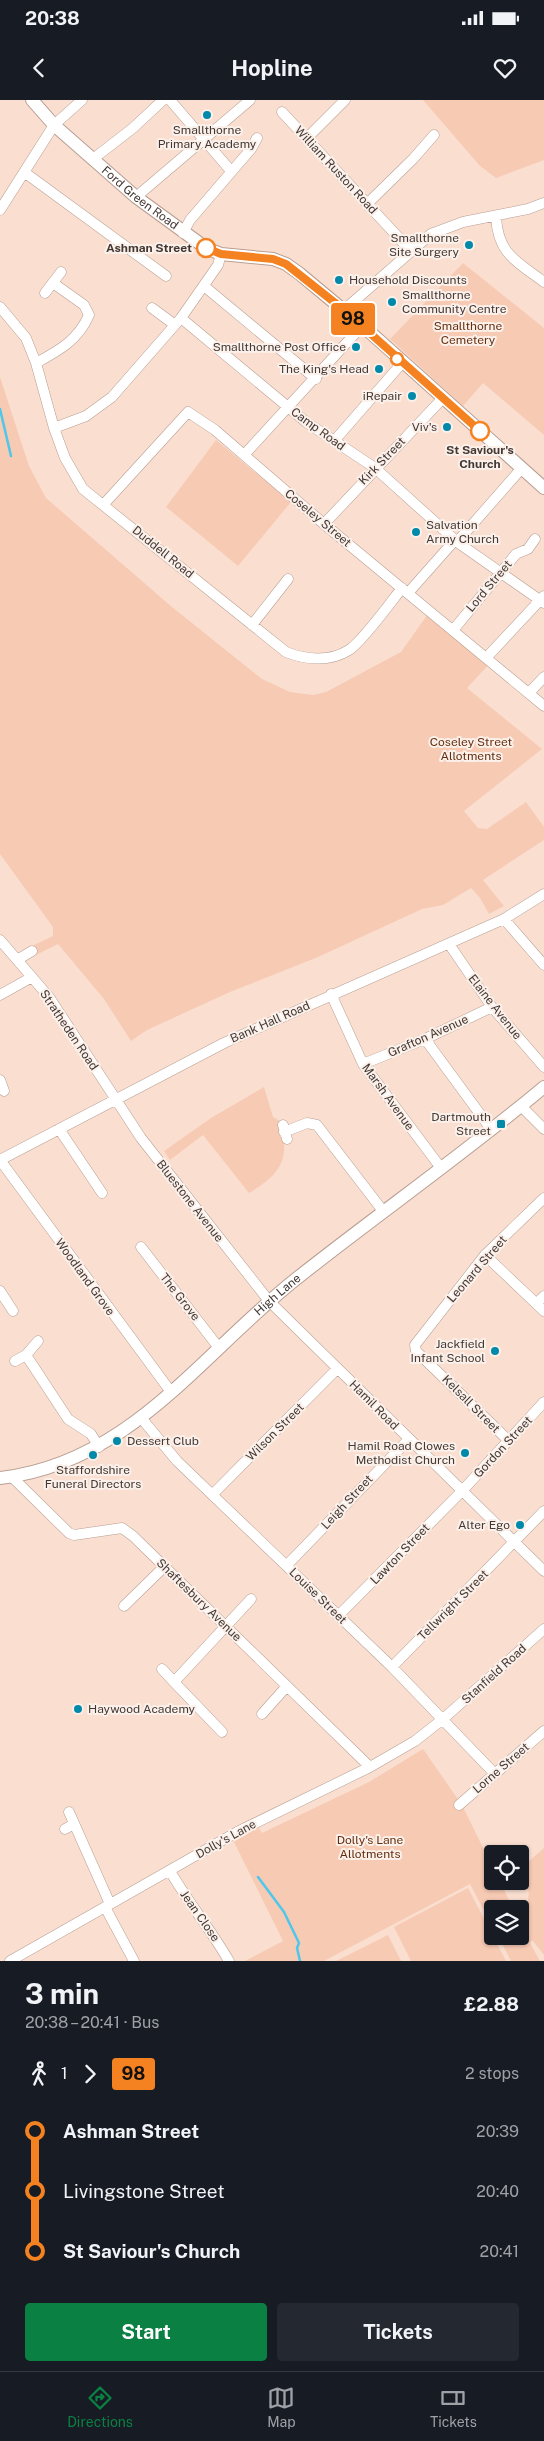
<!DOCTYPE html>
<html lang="en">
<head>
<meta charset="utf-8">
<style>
  body { margin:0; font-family:"Public Sans",sans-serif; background:#242831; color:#f1f3f6; height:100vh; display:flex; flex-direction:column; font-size:19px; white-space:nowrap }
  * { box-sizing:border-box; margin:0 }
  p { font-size:16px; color:#9ea1a6 }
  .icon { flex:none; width:28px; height:28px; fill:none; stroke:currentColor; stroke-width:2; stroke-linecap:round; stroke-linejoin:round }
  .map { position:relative; height:1861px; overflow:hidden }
  .sheet { display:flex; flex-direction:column; background:#171b24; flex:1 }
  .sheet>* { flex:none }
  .badge { padding:0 10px; border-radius:4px; font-size:18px; line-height:32px }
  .controls { position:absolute; left:484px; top:1745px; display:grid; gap:10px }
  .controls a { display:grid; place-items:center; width:45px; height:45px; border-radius:5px; background:#171b24; box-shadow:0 1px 4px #0004; font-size:25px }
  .map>.badge { position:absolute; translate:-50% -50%; box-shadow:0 0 0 2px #fff }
  .legs { display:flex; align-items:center; gap:8px; height:55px; padding:0 25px; font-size:16px }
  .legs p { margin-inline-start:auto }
  .head { display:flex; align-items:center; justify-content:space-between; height:85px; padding:0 25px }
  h1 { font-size:28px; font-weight:700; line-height:38px }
  .cta { display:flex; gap:10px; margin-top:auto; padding:10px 25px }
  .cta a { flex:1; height:58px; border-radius:5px; background:#0b8043; color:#fff; font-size:20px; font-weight:700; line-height:58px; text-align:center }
  .cta a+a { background:#242831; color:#f1f3f6 }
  ul { padding:0 25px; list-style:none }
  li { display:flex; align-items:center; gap:18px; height:60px; font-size:19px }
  li i { display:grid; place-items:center; width:8px; height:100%; margin:0 6px; background:currentColor }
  li i::after { content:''; width:12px; height:12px; margin:-6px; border:4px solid; border-radius:50%; background:#171b24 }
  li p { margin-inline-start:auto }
  li:first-child i { background:linear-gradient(#0000 50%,currentColor 0) }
  li:last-child i { background:linear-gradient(currentColor 50%,#0000 0) }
  .status { display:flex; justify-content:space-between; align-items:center; height:35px; padding:0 25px; background:#171b24; direction:ltr }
  .status svg { height:14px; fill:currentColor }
  header { display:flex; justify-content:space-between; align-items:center; height:65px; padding:0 25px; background:#171b24; font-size:22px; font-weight:700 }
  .tabs { display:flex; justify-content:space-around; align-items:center; height:70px; border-top:1px solid #363941; background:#171b24; font-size:14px; color:#9ea1a6 }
  .tabs a { display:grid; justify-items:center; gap:2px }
  .tabs .active { color:#0b8043 }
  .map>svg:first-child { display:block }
</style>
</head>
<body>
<div class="status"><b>20:38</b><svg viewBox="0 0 49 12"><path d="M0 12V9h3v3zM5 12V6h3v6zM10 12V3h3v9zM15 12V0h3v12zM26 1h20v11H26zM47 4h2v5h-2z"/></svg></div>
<header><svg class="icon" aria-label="back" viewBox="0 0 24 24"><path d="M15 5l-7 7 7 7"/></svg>Hopline<svg class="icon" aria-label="heart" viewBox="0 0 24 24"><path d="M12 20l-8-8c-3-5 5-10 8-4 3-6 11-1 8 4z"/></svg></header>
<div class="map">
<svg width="544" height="1861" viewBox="0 0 544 1861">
  <rect width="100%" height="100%" fill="#fadfd1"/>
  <!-- green -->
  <path fill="#f7cab4" d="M423,0H544V60L496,78L480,66Z
    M463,163L544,228V335L483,283L463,306L390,239Z
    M0,277L29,366L46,398L172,507L262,579L290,592L313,595L326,592L401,552L430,511L492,561L467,588L542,649L464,711L478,728L487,729L526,702L544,727V740L483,780L504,806L489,814L480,798L471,788L443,805L422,809L318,857L230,892L147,930L131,941L104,899L58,844L34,856L30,847L53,836V827L0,754Z
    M216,340L291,402L238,466L166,407Z
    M264,987L273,1017L280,1021C291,1059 281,1074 249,1093L203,1035L170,1060L164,1051L211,1018Z
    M423,1649L462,1705L492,1766V1781H500L513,1809H492V1826L470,1784L324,1861H245L283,1841L231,1736L256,1723L262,1733L369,1682Z
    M544,1748V1855L532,1840L530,1843L540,1861H511L498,1836H520V1813L526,1812L529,1792L522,1783L526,1779L520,1769Z
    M468,1788L506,1861H411L394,1827Z
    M388,1835L401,1861H336Z"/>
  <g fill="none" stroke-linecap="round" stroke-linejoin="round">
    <!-- stream -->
    <path stroke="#4ec7eb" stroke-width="2.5" d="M0,309L11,356
      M258,1777L284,1812L299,1843L297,1848L300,1861"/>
    <defs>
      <path id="minor" d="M170,0L231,71
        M282,12L411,151
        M307,38L345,0
        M93,59L133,28L163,0
        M24,72L166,176
        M136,97L250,0
        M368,103L413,59L434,35
        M0,110L54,25L82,0
        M496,117C498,154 516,161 544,182
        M183,133L190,120L251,49L257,38
        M204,186L316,279
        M45,193L61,172
        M0,207L26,238L36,263L54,328L65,358L83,389L286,552C306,560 330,562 349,550C362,542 391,502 402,488
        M152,208L175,225
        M344,210L431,134L463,122L528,109L544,103
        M181,218L306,322L375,368L455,440
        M36,263C60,250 78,240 89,215L84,205L53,183
        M54,328L86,316L112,297L181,218L218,165L221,154
        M335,340L402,263
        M244,355L362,226
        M104,404L188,312L215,330L324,424L544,606
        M324,424L442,299
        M457,442L544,503
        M408,493L455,440L457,442L521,369
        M252,525L288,479
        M454,529L516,454L528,449L535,439
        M487,557L544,496
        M529,593L544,577
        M504,819L544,865
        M0,840L49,897L141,1038L269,1201L544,1471
        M449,844L492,907L544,967
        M17,860L32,851
        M331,894L363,964L441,1068
        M0,895L32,877
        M425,939L491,1029
        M363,964L425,939L492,907
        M0,980L4,991
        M521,1006L544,1029
        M283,1025L287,1039
        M59,1029L102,1093
        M284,1032L307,1023L317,1025L383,1111
        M0,1060L224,943L504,819L544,794
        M0,1060L171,1292
        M141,1147L219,1248
        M485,1155L544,1211
        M0,1191L13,1211
        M537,1203L544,1196
        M26,1255L38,1241
        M15,1261L26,1255L68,1319L91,1334L99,1347
        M142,1319L177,1361L392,1567L494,1673
        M509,1341L416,1251L415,1245L485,1155L544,1098
        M12,1377L69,1433L74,1435L122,1428L133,1436L370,1667
        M213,1394L337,1269
        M287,1465L408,1340
        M124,1506L164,1467
        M338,1516L462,1391L544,1302
        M392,1567L544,1411
        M162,1569L174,1582
        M262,1614L287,1586
        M222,1632L174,1582L251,1499
        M459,1705L544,1631
        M69,1712L110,1804
        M65,1729L74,1724
        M170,1771C188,1802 211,1830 229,1861
        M105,1807L134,1861
        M10,1861L237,1732L370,1667L415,1641L443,1619L544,1529"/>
      <g id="major">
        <path id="s1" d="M32,0L54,25L136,97L206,148L221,154L273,159L286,164L300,174L372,234L544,388"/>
        <path id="s2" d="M0,1378C130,1363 201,1254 296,1179C378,1114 464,1054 544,987"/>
      </g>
    </defs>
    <!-- minor casing -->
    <use href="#minor" stroke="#b89e92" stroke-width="11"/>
    <!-- major casing -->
    <use href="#major" stroke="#b89e92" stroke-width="14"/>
    <!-- minor -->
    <use href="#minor" stroke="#fff" stroke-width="10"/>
    <!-- major -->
    <use href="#major" stroke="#fff" stroke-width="12"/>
  </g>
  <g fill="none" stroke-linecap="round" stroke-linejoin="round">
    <defs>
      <path id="line-1" d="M206,148L221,154L273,159L286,164L344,210L480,331"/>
    </defs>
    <!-- line-1 casing -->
    <use href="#line-1" stroke="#fff" stroke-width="11"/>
    <!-- line-1 -->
    <use href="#line-1" stroke="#f58220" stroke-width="8"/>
  </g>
  <!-- markers -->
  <g fill="#0089a8" stroke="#fbf0ea" stroke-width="2">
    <circle cx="207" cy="15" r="5"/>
    <circle cx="469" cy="145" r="5"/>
    <circle cx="339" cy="180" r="5"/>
    <circle cx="392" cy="202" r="5"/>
    <circle cx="356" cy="247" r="5"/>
    <circle cx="379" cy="269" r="5"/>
    <circle cx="412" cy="296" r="5"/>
    <circle cx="447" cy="327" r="5"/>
    <circle cx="416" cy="432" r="5"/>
    <rect x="496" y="1019" width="10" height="10" rx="2.5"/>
    <circle cx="495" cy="1251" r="5"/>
    <circle cx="117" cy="1341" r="5"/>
    <circle cx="465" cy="1353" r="5"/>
    <circle cx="93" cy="1355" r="5"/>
    <circle cx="520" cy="1425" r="5"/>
    <circle cx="78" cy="1609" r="5"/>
  </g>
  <g fill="#fff" stroke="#f58220" stroke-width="2.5">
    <circle cx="206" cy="148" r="9"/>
    <circle cx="397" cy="259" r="6"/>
    <circle cx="480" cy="331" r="9"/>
  </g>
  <g text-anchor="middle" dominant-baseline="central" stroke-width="4" stroke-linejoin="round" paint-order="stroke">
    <!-- poi labels -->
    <g font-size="12" fill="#433833" stroke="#fbf0ea" text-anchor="end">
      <text x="207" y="30" text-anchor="middle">Smallthorne<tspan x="207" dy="14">Primary Academy</tspan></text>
      <text x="459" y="138">Smallthorne<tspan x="459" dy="14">Site Surgery</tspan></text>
      <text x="349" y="180" text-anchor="start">Household Discounts</text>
      <text x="402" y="195" text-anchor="start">Smallthorne<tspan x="402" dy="14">Community Centre</tspan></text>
      <text x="346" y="247">Smallthorne Post Office</text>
      <text x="369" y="269">The King's Head</text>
      <text x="402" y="296">iRepair</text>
      <text x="437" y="327">Viv's</text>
      <text x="426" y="425" text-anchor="start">Salvation<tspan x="426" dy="14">Army Church</tspan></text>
      <text x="491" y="1017">Dartmouth<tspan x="491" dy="14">Street</tspan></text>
      <text x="485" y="1244">Jackfield<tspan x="485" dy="14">Infant School</tspan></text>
      <text x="127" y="1341" text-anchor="start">Dessert Club</text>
      <text x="455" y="1346">Hamil Road Clowes<tspan x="455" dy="14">Methodist Church</tspan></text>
      <text x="93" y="1370" text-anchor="middle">Staffordshire<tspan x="93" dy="14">Funeral Directors</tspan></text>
      <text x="510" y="1425">Alter Ego</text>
      <text x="88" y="1609" text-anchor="start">Haywood Academy</text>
    </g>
    <!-- street labels -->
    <g font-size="12" fill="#433833" stroke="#fbf0ea">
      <text transform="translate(336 70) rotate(47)">William Ruston Road</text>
      <text stroke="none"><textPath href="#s1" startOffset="146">Ford Green Road</textPath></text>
      <text transform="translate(318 329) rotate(36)">Camp Road</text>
      <text transform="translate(382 361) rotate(-46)">Kirk Street</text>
      <text transform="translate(318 418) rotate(40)">Coseley Street</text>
      <text transform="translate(163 452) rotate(39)">Duddell Road</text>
      <text transform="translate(489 486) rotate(-50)">Lord Street</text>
      <text transform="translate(495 907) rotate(52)">Elaine Avenue</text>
      <text transform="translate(270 922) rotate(-24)">Bank Hall Road</text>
      <text transform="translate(69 930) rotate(56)">Stratheden Road</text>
      <text transform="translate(428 936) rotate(-24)">Grafton Avenue</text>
      <text transform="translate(388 997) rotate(54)">Marsh Avenue</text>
      <text transform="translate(190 1101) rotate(52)">Bluestone Avenue</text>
      <text transform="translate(477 1169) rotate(-49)">Leonard Street</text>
      <text transform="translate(85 1177) rotate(54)">Woodland Grove</text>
      <text stroke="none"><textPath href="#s2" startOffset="339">High Lane</textPath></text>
      <text transform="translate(180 1197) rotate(52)">The Grove</text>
      <text transform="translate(471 1304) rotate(45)">Kelsall Street</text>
      <text transform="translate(374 1305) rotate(45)">Hamil Road</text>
      <text transform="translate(275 1332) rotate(-45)">Wilson Street</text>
      <text transform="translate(503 1347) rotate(-47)">Gordon Street</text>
      <text transform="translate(347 1402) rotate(-47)">Leigh Street</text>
      <text transform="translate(400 1454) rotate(-46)">Lawton Street</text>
      <text transform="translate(318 1496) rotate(44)">Louise Street</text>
      <text transform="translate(199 1500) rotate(44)">Shaftesbury Avenue</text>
      <text transform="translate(453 1505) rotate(-45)">Tellwright Street</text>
      <text transform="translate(494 1574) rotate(-42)">Stanfield Road</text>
      <text transform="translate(501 1668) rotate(-41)">Lorne Street</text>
      <text transform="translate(226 1739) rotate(-29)">Dolly's Lane</text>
      <text transform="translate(200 1816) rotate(55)">Jean Close</text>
    </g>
    <!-- stop labels -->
    <g font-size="12" font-weight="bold" fill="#433833" stroke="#fbf0ea" text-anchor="end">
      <text x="192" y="148">Ashman Street</text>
      <text x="480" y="350" text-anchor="middle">St Saviour's<tspan x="480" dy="14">Church</tspan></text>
    </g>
    <!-- park labels -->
    <g font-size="12" fill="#663010" stroke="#fbf0ea">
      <text x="468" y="226">Smallthorne<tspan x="468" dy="14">Cemetery</tspan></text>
      <text x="471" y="642">Coseley Street<tspan x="471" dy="14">Allotments</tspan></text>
      <text x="370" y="1740">Dolly's Lane<tspan x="370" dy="14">Allotments</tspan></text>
    </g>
  </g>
</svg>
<div class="controls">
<a><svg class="icon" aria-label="locate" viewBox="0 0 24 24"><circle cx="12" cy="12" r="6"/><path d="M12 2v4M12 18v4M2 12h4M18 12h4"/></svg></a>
<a><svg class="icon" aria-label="layers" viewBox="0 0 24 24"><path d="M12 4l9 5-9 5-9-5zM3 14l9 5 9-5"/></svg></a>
</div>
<b class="badge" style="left:353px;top:219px;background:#f58220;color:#111">98</b>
</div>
<section class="sheet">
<div class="head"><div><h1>3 min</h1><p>20:38 – 20:41 · Bus</p></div><b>£2.88</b></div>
<div class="legs"><svg class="icon" aria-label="walk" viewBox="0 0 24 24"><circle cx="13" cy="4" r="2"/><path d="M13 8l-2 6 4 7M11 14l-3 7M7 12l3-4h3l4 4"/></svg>1<svg class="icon" aria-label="forward" viewBox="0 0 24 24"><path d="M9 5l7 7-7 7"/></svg><b class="badge" style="background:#f58220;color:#111">98</b><p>2 stops</p></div>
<ul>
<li><i style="color:#f58220"></i><b>Ashman Street</b><p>20:39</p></li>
<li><i style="color:#f58220"></i><span>Livingstone Street</span><p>20:40</p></li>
<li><i style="color:#f58220"></i><b>St Saviour's Church</b><p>20:41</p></li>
</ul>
<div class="cta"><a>Start</a><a>Tickets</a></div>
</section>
<nav class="tabs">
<a class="active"><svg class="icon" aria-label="directions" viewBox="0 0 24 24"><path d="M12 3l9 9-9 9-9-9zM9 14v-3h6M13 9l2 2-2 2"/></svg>Directions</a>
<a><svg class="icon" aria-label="map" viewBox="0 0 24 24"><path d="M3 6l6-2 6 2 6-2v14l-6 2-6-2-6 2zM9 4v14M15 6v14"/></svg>Map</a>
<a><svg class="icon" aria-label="tickets" viewBox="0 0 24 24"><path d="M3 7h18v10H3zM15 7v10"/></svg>Tickets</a>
</nav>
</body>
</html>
